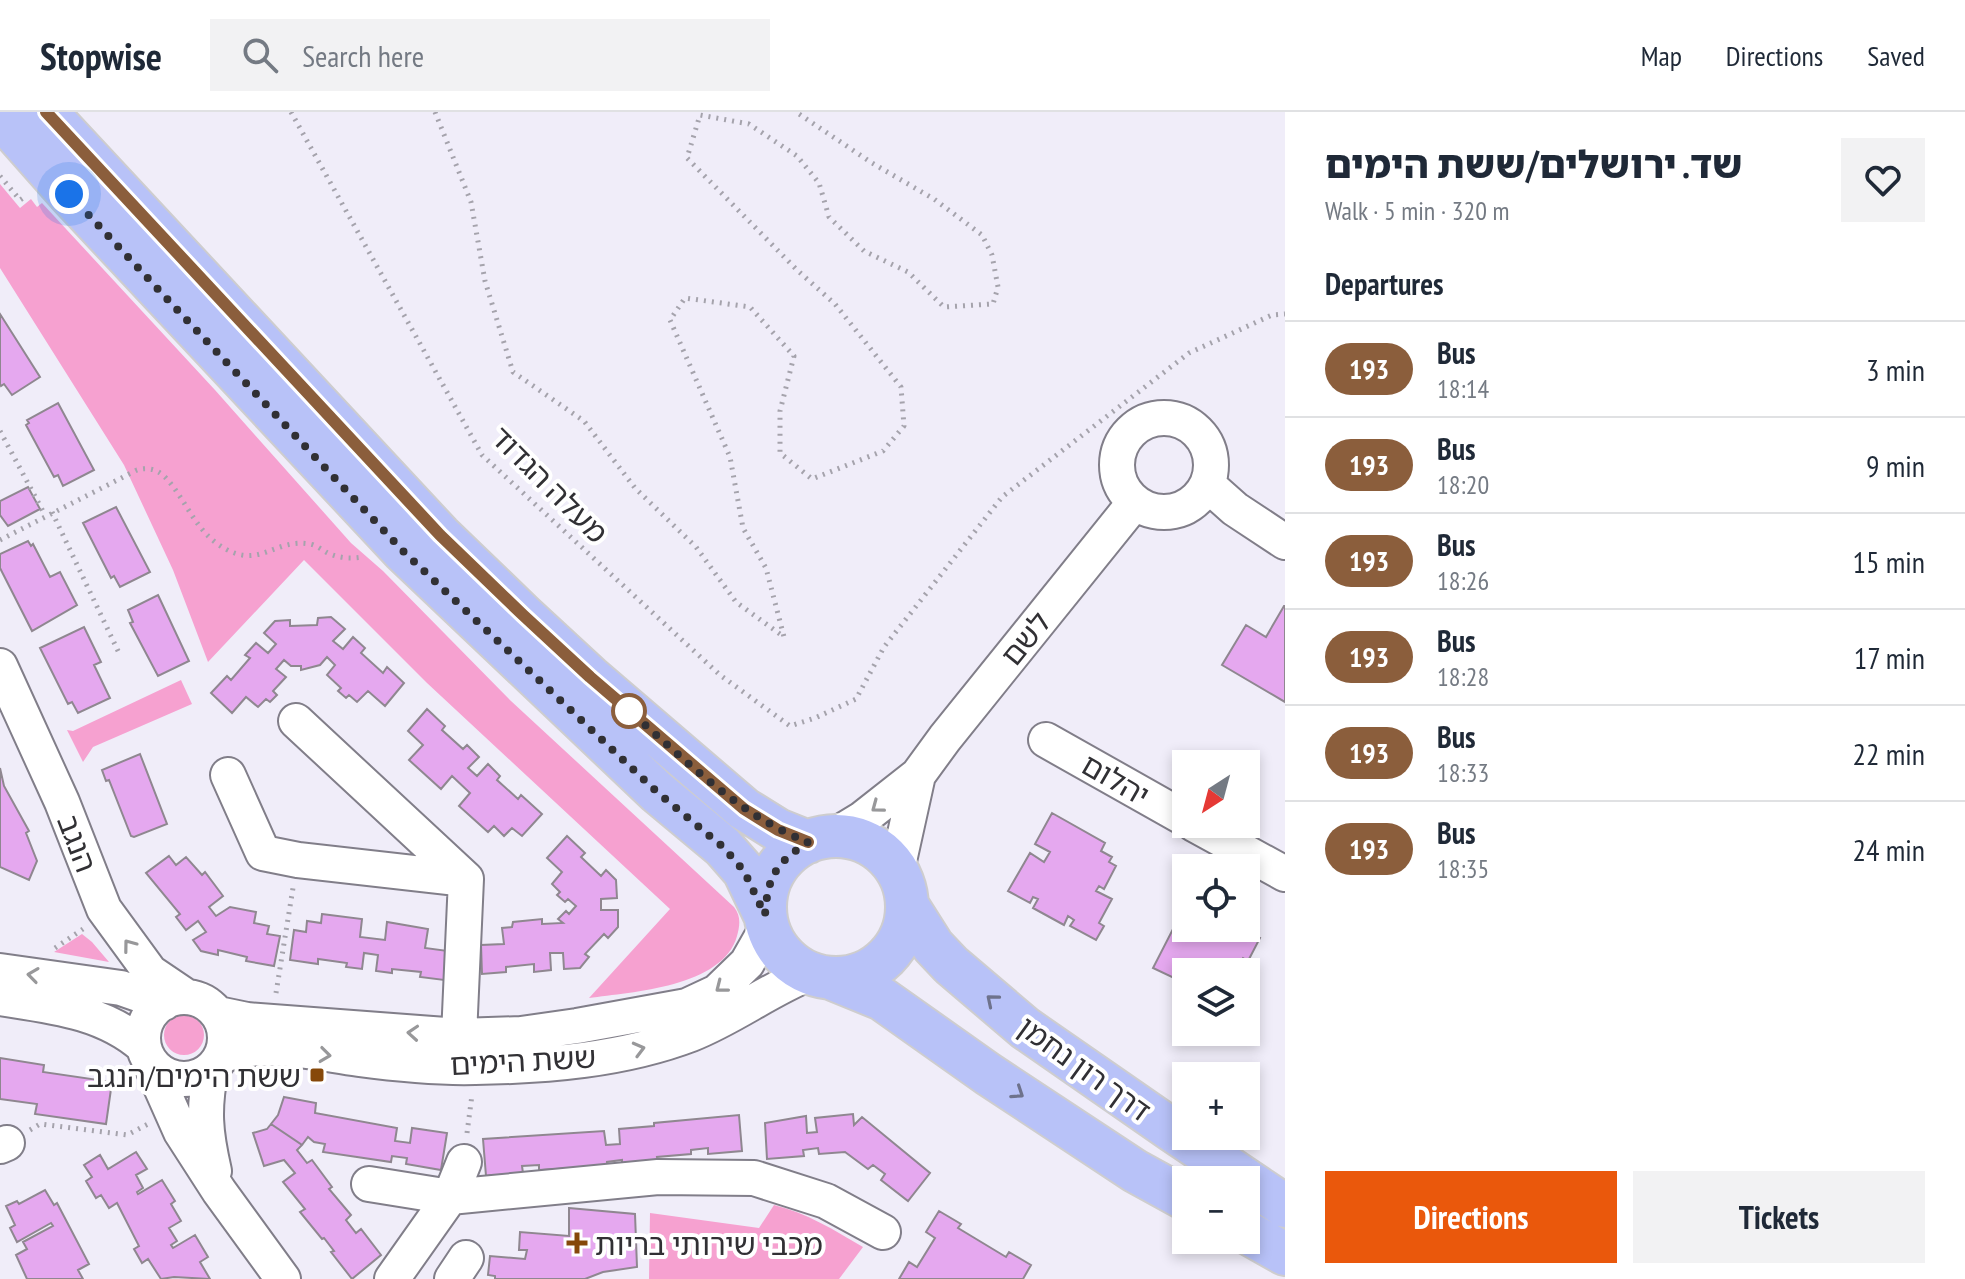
<!DOCTYPE html>
<html lang="en">
<head>
<meta charset="utf-8">
<style>
  body { margin:0; font-family:"PT Sans Narrow","Noto Sans Hebrew",sans-serif; background:#f2f2f3; color:#1f2937; height:100vh; display:flex; flex-direction:column; font-size:30px; white-space:nowrap }
  * { box-sizing:border-box; margin:0 }
  p { font-size:26px; color:#747a83 }
  .icon { flex:none; width:44px; height:44px; fill:none; stroke:currentColor; stroke-width:2; stroke-linecap:round; stroke-linejoin:round }
  .map { position:relative; flex:1; overflow:hidden }
  .panel { display:flex; flex-direction:column; background:#fff; width:680px }
  .panel>* { flex:none }
  .badge { padding:0 16px; border-radius:26px; font-size:28px; line-height:52px }
  .needle { width:52px; rotate:216deg }
  .tools { position:absolute; left:1172px; top:638px; display:grid; gap:16px }
  .tools a { display:grid; place-items:center; width:88px; height:88px; border-radius:0px; background:#fff; box-shadow:0 4px 12px #0003; font-size:40px }
  .you { position:absolute; width:40px; height:40px; margin:-20px; border:6px solid #fff; border-radius:50%; background:#1a73e8; box-shadow:0 0 0 12px #1a73e833 }
  .map>.badge { position:absolute; translate:-50% -50%; box-shadow:0 0 0 4px #fff }
  h2 { padding:0 40px; font-size:30px; line-height:72px }
  .round { display:grid; place-items:center; flex:none; width:84px; height:84px; border-radius:0px; background:#f2f2f3 }
  .overview { display:flex; align-items:center; justify-content:space-between; height:136px; padding:0 40px }
  h1 { font-size:38px; font-weight:800; line-height:60px }
  .action { display:flex; gap:16px; margin-top:auto; padding:16px 40px }
  .action a { flex:1; height:92px; border-radius:0px; background:#ea580c; color:#fff; font-size:32px; font-weight:800; line-height:92px; text-align:center }
  .action a+a { background:#f2f2f3; color:#1f2937 }
  ul { padding:0; list-style:none }
  li { display:flex; align-items:center; gap:24px; height:96px; padding:0 40px; border-top:2px solid #e0e1e3 }
  li div { flex:1 }
  li b { display:block; font-size:30px }
  li em { font-style:normal }
  li .badge { min-width:88px; font-weight:700; text-align:center }
  header { display:flex; align-items:center; gap:48px; box-sizing:border-box; height:112px; padding:0 40px; background:#fff; border-bottom:2px solid #e0e1e3 }
  header strong { font-size:38px }
  nav { display:flex; gap:44px; margin-inline-start:auto; font-size:28px }
  .search { width:560px; height:72px; background:#f2f2f3; display:flex; align-items:center; gap:20px; box-sizing:border-box; padding:0 28px; border-radius:0px; color:#747a83; font-size:30px }
  main { display:flex; flex:1; min-height:0 }
  .map>svg:first-child { display:block }
</style>
</head>
<body>
<header>
<strong>Stopwise</strong>
<div class="search"><svg class="icon" aria-label="search" viewBox="0 0 24 24"><circle cx="10" cy="10" r="6"/><path d="M15 15l6 6"/></svg>Search here</div>
<nav><a>Map</a><a>Directions</a><a>Saved</a></nav>
</header>
<main>
<div class="map">
<svg width="1285" height="1167" viewBox="0 0 1285 1167">
  <rect width="100%" height="100%" fill="#f0edf9"/>
  <!-- green -->
  <path fill="#f6a1d0" d="M0,72L20,96L31,87L37,95L42,91L215,278L351,431L383,459L511,589L734,795C741,804 740,813 737,824C723,875 632,880 589,886L670,797L427,571L304,448L208,550L173,458L124,353L0,156Z
    M181,568L192,592L93,635L83,650L67,618L73,619Z
    M82,822L92,830L109,850L54,840Z
    M164 923a20 20 0 1 1 40 0a20 20 0 1 1-40 0Z
    M774,1093C807,1101 834,1118 863,1135L839,1167H649L650,1101L759,1116Z"/>
  <!-- building -->
  <path fill="#e5a8ef" stroke="#8f8790" stroke-width="2" d="M0,202L40,265L12,283L4,272L1,274L0,272Z
    M58,291L94,358L63,374L58,363L54,365L26,313L29,311L27,308Z
    M28,375L40,397L8,414L0,403V389Z
    M116,395L150,460L120,475L114,464L111,466L83,411Z
    M28,429L31,434L33,432L50,465L60,460L77,493L32,519L0,456V442Z
    M158,483L189,549L158,564L130,511L133,510L128,498Z
    M1284,494H1285V590L1222,553L1246,513L1266,525Z
    M331,505L345,517L333,529L343,537L353,525L365,536L361,541L383,561L387,555L404,571L385,594L368,579L357,590L349,583L346,586L338,579L341,576L327,563L335,553L327,545L320,553L301,558V554H291L284,548L276,557L286,565L273,579L277,583L270,590L266,587L258,595L246,585L232,601L211,581L227,564L231,568L250,546L245,543L256,531L268,541L276,532L264,521L275,509L290,508V514L317,513L318,506Z
    M84,515L101,550L94,553L110,586L78,601L72,590L68,592L40,536Z
    M427,597L445,614L442,618L463,637L467,633L479,645L468,656L477,664L488,652L500,664L497,668L518,687L521,683L542,702L522,724L512,716L504,724L494,714L488,720L459,694L470,681L452,664L441,677L409,648L423,633L408,619Z
    M140,642L167,712L134,725L131,724L109,668L106,669L102,658Z
    M0,656L4,674L29,719L26,721L37,749L29,768L0,755Z
    M1052,701L1105,731L1101,739L1112,745L1109,750L1116,754L1104,777L1099,774L1096,779L1112,787L1099,811L1104,814L1096,828L1070,814L1074,808L1068,804L1064,813L1033,796L1038,787L1033,785L1030,791L1008,779L1030,741L1044,750L1050,740L1035,732Z
    M567,724L585,741L581,745L601,764L606,758L616,768L617,786L601,787V798H618V815L608,826L604,822L585,842L589,845L580,856L564,857L563,841H550L551,858L534,860V852L506,855V860L482,862L481,833L504,832L502,816L512,815L513,810L542,807V812L563,811L558,807L566,799L569,802L576,794L568,787L565,790L557,783L560,780L552,772L562,760L547,746Z
    M169,744L176,753L186,745L202,763L205,760L223,784L209,795L216,804L230,795L256,800L254,811L269,814L267,822L280,824L274,854L246,849L247,845L218,838V843L201,839L193,828L206,820L198,809L186,818L176,805L180,802L146,761Z
    M322,802L362,807L360,825L385,828L387,810L428,817L425,836L448,839L444,868L420,865L421,860L392,857V861L376,859L378,843L364,841L362,857L346,855L347,851L318,847V852L290,848L294,818L306,820L307,809L321,811Z
    M1246,813L1255,818L1253,822L1260,826L1248,849L1243,846L1240,851L1256,859L1246,878V860H1186V876L1178,871L1182,863L1177,860L1174,866L1153,856L1173,817L1188,824L1192,816H1246Z
    M0,946L44,953L43,960L112,970L106,1012L35,1002L37,992L0,987Z
    M284,985L316,991L315,1001L397,1016L395,1029L410,1031L412,1016L447,1021L441,1058L406,1052L407,1046L392,1044L391,1050L323,1040L325,1032L314,1030L308,1025L302,1033L271,1012L278,1003Z
    M853,1002L854,1013L862,1005L930,1061L908,1089L881,1068L885,1062L873,1053L868,1057L845,1040L819,1042L818,1036L803,1038L804,1044L767,1047L765,1011L806,1004L807,1021L817,1020L815,1006Z
    M739,1003L742,1039L708,1042V1036L691,1038V1042L657,1045L658,1050L622,1053V1048L607,1050V1056L572,1058V1056L539,1058V1053L522,1054L523,1061L486,1064L483,1027L604,1019L606,1033L620,1032L619,1017L654,1014V1011Z
    M271,1012L302,1033L297,1038L307,1051L312,1048L332,1075L329,1077L351,1103L346,1108L356,1121L361,1117L381,1143L352,1167L331,1140L334,1139L324,1126L322,1127L300,1100L305,1097L283,1070L295,1061L284,1048L264,1054L253,1021L267,1017Z
    M136,1040L147,1057L136,1063L143,1076L137,1080L138,1082L162,1068L175,1089L171,1092L181,1109L169,1116L177,1129L171,1133L173,1136L195,1123L208,1145L200,1150L210,1167L174,1165L161,1167L148,1147L142,1151L134,1137L139,1134L117,1091L109,1096L101,1083L96,1086L86,1069L92,1065L84,1053L100,1043L108,1057Z
    M45,1078L54,1093L57,1091L89,1152L78,1158L83,1167H27L16,1143L27,1137L23,1130L53,1114L51,1111L17,1130L10,1116L15,1113L6,1094L17,1089L19,1092Z
    M569,1096L635,1102L637,1155L603,1160L585,1167H495V1164L488,1163L490,1144L525,1147L527,1138H519L520,1120L569,1124Z
    M939,1099L961,1112L958,1116L1006,1145L1009,1140L1031,1153L1023,1167H899L909,1150L917,1155L935,1126L926,1120Z"/>
  <g fill="none" stroke-linecap="round" stroke-linejoin="round">
    <defs>
      <path id="minor" d="M1117 353a47 47 0 1 1 94 0a47 47 0 1 1-94 0Z
        M1208,373L1235,397L1285,430
        M0,554L62,690L104,797L150,860L187,885
        M296,609L466,767L459,924
        M1046,628L1186,707
        M228,663L263,741L298,748L466,767
        M1194,712L1285,762
        M834,724L862,707L918,663L945,626L1135,390
        M897,758L918,663
        M0,859L121,876L164,891
        M143 926a41 41 0 1 1 82 0a41 41 0 1 1-82 0Z
        M0,886C51,894 103,899 143,934
        M218,902L247,908L459,924L521,922L577,914L687,894L717,880L747,851L768,814
        M221,944C264,927 315,941 359,947C397,952 437,956 475,955C546,954 623,948 691,922C732,906 768,878 810,861
        M149,948L181,1020L219,1079L283,1167
        M211,957C203,997 205,1020 214,1059
        M0,1034L7,1031
        M369,1072L450,1085L464,1050
        M392,1167L450,1085L658,1065L754,1066L826,1089L883,1120
        M452,1167L466,1146"/>
      <path id="major" d="M46,0L440,423L523,503L590,565L744,697L778,718L808,730
        M0,4L69,82L403,439L657,680L723,735L744,759L765,803
        M765 795a71 71 0 1 1 142 0a71 71 0 1 1-142 0Z
        M907,793L933,834L951,853L1025,916L1172,1018L1285,1094
        M833,867L882,887L988,962L1135,1059L1186,1087
        M1246,1120L1285,1142"/>
    </defs>
    <!-- minor casing -->
    <use href="#minor" stroke="#817e89" stroke-width="38"/>
    <!-- major casing -->
    <use href="#major" stroke="#cecdce" stroke-width="46"/>
    <!-- path -->
    <path stroke="#a5a3ac" stroke-width="5" stroke-dasharray="2 6" stroke-linecap="butt" d="M291,0L482,343L720,563L790,614L815,606L856,587L884,535L1002,385L1189,241L1272,203L1285,202
      M435,0L471,90L485,169L513,260L584,309L635,376L696,435L736,490L784,525L766,456L743,416L730,345L670,208L685,186L750,195L794,244L780,299V341L812,367L883,339L904,314L901,275L835,192L797,158L687,46L700,3L749,12L797,44L819,71L829,105L864,139L908,160L944,195L993,192L998,175L992,143L982,123L934,87L872,51L796,0
      M0,64L20,88L26,84
      M0,319L45,403
      M52,400L119,541
      M0,428L137,358C147,355 157,357 165,365C185,386 194,416 219,433C259,460 273,426 309,432C314,432 321,437 326,440C337,446 350,447 362,445
      M55,836L83,817
      M276,881L293,776
      M30,1018L40,1012L127,1023L148,1012
      M467,1021L472,983"/>
    <!-- minor -->
    <use href="#minor" stroke="#fff" stroke-width="34"/>
    <!-- major -->
    <use href="#major" stroke="#b8c2f8" stroke-width="42"/>
  </g>
  <!-- one-way arrows -->
  <defs><path id="oneway-chevron" d="M-2-3.5L2.5 0L-2 3.5" fill="none" stroke-width="1.6" stroke-linecap="round" stroke-linejoin="round" transform="scale(2)"/></defs>
  <g stroke="#98989a">
    <use href="#oneway-chevron" transform="translate(877 695) rotate(143)"/>
    <use href="#oneway-chevron" transform="translate(129 833) rotate(-127)"/>
    <use href="#oneway-chevron" transform="translate(33 863) rotate(-172)"/>
    <use href="#oneway-chevron" transform="translate(721 875) rotate(142)"/>
    <use href="#oneway-chevron" transform="translate(413 921) rotate(-176)"/>
    <use href="#oneway-chevron" transform="translate(639 937) rotate(-15)"/>
    <use href="#oneway-chevron" transform="translate(325 943) rotate(7)"/>
  </g>
  <g stroke="#6e728c">
    <use href="#oneway-chevron" transform="translate(992 888) rotate(-140)"/>
    <use href="#oneway-chevron" transform="translate(1018 981) rotate(34)"/>
  </g>
  <g fill="none" stroke-linecap="round" stroke-linejoin="round">
    <defs>
      <path id="line" d="M46,0L440,423L523,503L590,565L744,697L778,718L808,730"/>
    </defs>
    <!-- line casing -->
    <use href="#line" stroke="#fff" stroke-width="18"/>
    <!-- line -->
    <use href="#line" stroke="#8b5e3c" stroke-width="12"/>
    <!-- walk -->
    <path stroke="#313034" stroke-width="8" stroke-dasharray="0 14.4" d="M69,82L403,439L657,680L723,735L744,759L765,803C768,764 775,752 808,730C738,703 685,647 629,599"/>
  </g>
  <!-- markers -->
  <circle fill="#fff" stroke="#8b5e3c" stroke-width="4" cx="629" cy="599" r="16"/>
  <g fill="#86480a" stroke="#fff" stroke-width="3">
    <rect x="309" y="955" width="16" height="16" rx="4"/>
    <path d="M573 1119h8v8h8v8h-8v8h-8v-8h-8v-8h8z"/>
  </g>
  <g text-anchor="middle" dominant-baseline="central" stroke-width="8" stroke-linejoin="round" paint-order="stroke">
    <!-- street labels -->
    <g font-size="30" fill="#313034" stroke="#fff">
      <text transform="translate(550 372) rotate(45)">מעלה הגדוד</text>
      <text transform="translate(1025 526) rotate(-51)">לשם</text>
      <text transform="translate(1116 667) rotate(30)">יהלום</text>
      <text transform="translate(78 731) rotate(69)">הנגב</text>
      <text transform="translate(523 948) rotate(-3)">ששת הימים</text>
      <text transform="translate(1085 956) rotate(36)">דרך רון נחמן</text>
    </g>
    <!-- poi labels -->
    <g font-size="30" fill="#313034" stroke="#fff" text-anchor="end">
      <text x="301" y="963">ששת הימים/הנגב</text>
      <text x="595" y="1131" text-anchor="start">מכבי שירותי בריות</text>
    </g>
  </g>
</svg>
<div class="tools">
<a><svg class="needle" viewBox="-14 -14 28 28"><path d="M0-13l5 13h-10z" fill="#e53935"/><path d="M0 13l5-13h-10z" fill="#747a83"/></svg></a>
<a><svg class="icon" aria-label="locate" viewBox="0 0 24 24"><circle cx="12" cy="12" r="6"/><path d="M12 2v4M12 18v4M2 12h4M18 12h4"/></svg></a>
<a><svg class="icon" aria-label="layers" viewBox="0 0 24 24"><path d="M12 4l9 5-9 5-9-5zM3 14l9 5 9-5"/></svg></a>
<a>+</a>
<a>−</a>
</div>
<div class="you" style="left:69px;top:82px"></div>
</div>
<section class="panel">
<div class="overview"><div><h1>שד. ירושלים/ששת הימים</h1><p>Walk · 5 min · 320 m</p></div><a class="round"><svg class="icon" aria-label="heart" viewBox="0 0 24 24"><path d="M12 20l-8-8c-3-5 5-10 8-4 3-6 11-1 8 4z"/></svg></a></div>
<h2>Departures</h2>
<ul>
<li><span class="badge" style="background:#8b5e3c;color:#fff">193</span><div><b>Bus</b><p>18:14</p></div><em>3 min</em></li>
<li><span class="badge" style="background:#8b5e3c;color:#fff">193</span><div><b>Bus</b><p>18:20</p></div><em>9 min</em></li>
<li><span class="badge" style="background:#8b5e3c;color:#fff">193</span><div><b>Bus</b><p>18:26</p></div><em>15 min</em></li>
<li><span class="badge" style="background:#8b5e3c;color:#fff">193</span><div><b>Bus</b><p>18:28</p></div><em>17 min</em></li>
<li><span class="badge" style="background:#8b5e3c;color:#fff">193</span><div><b>Bus</b><p>18:33</p></div><em>22 min</em></li>
<li><span class="badge" style="background:#8b5e3c;color:#fff">193</span><div><b>Bus</b><p>18:35</p></div><em>24 min</em></li>
</ul>
<div class="action"><a>Directions</a><a>Tickets</a></div>
</section>
</main>
</body>
</html>
